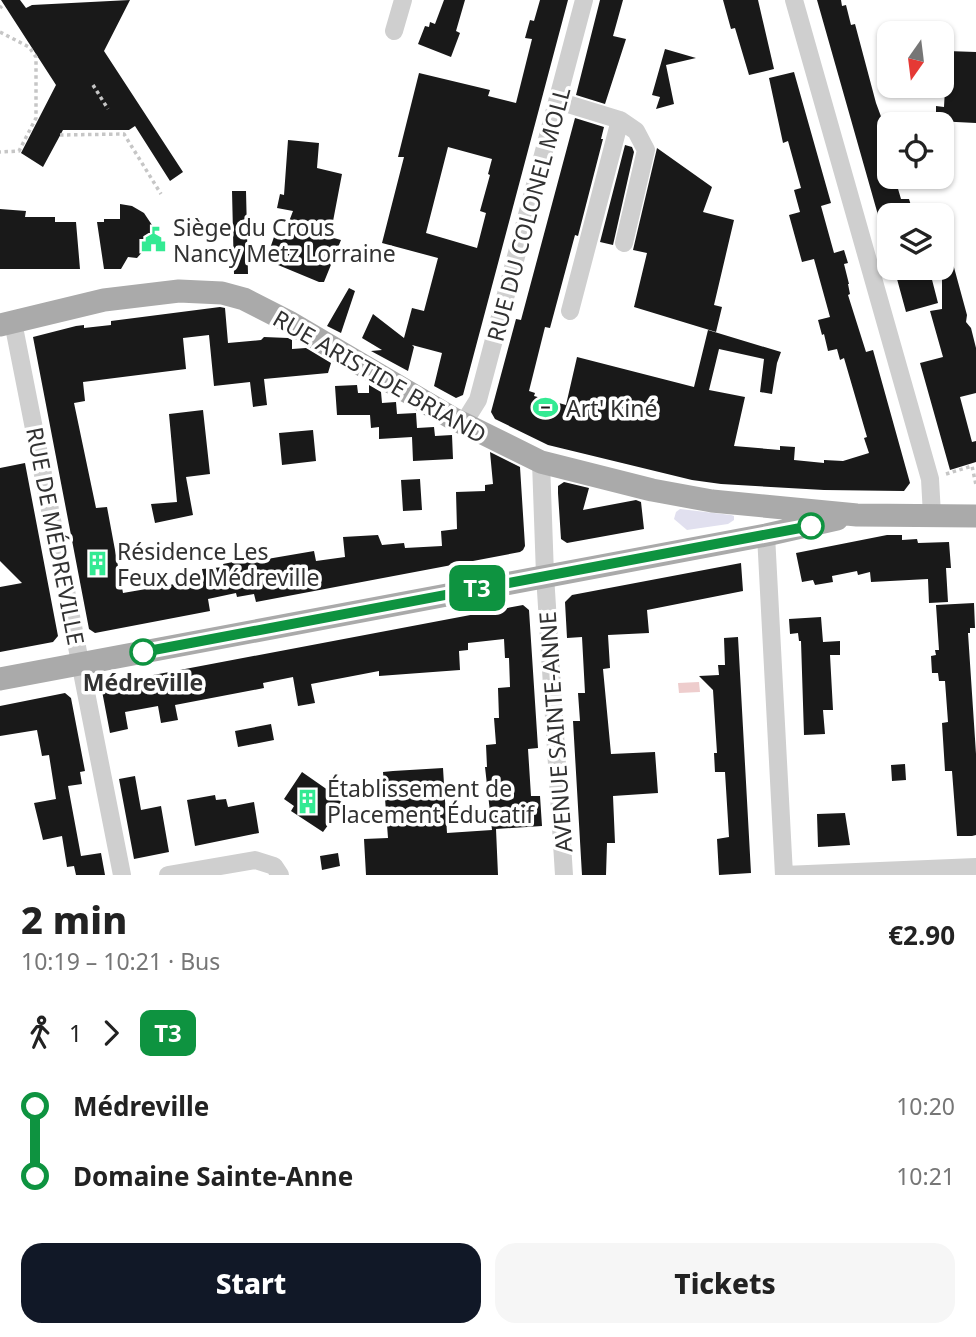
<!DOCTYPE html>
<html lang="en">
<head>
<meta charset="utf-8">
<style>
  body { margin:0; font-family:"Noto Sans",sans-serif; background:#f6f6f6; color:#222; height:100vh; display:flex; flex-direction:column; font-size:26px; white-space:nowrap }
  * { box-sizing:border-box; margin:0 }
  p { font-size:23px; color:#767676 }
  .icon { flex:none; width:38px; height:38px; fill:none; stroke:currentColor; stroke-width:2; stroke-linecap:round; stroke-linejoin:round }
  .map { position:relative; height:875px; overflow:hidden }
  .side { display:flex; flex-direction:column; background:#fff; flex:1 }
  .side>* { flex:none }
  .badge { padding:0 14px; border-radius:10px; font-size:24px; line-height:46px }
  .needle { width:46px; rotate:194deg }
  .tools { position:absolute; left:877px; top:21px; display:grid; gap:14px }
  .tools a { display:grid; place-items:center; width:77px; height:77px; border-radius:14px; background:#fff; box-shadow:0 2px 5px #0004; font-size:35px }
  .map>.badge { position:absolute; translate:-50% -50%; box-shadow:0 0 0 4px #fff }
  .legs { display:flex; align-items:center; gap:10px; height:77px; padding:0 21px; font-size:23px }
  .legs p { margin-inline-start:auto }
  .overview { display:flex; align-items:center; justify-content:space-between; height:119px; padding:0 21px }
  h1 { font-size:38px; font-weight:800; line-height:52px }
  .action { display:flex; gap:14px; margin-top:auto; padding:14px 21px }
  .action a { flex:1; height:80px; border-radius:21px; background:#111827; color:#fff; font-size:28px; font-weight:800; line-height:80px; text-align:center }
  .action a+a { background:#f6f6f6; color:#222 }
  ul { padding:0 21px; list-style:none }
  li { display:flex; align-items:center; gap:24px; height:70px; font-size:26px }
  li i { display:grid; place-items:center; width:10px; height:100%; margin:0 9px; background:currentColor }
  li i::after { content:''; width:18px; height:18px; margin:-9px; border:5px solid; border-radius:50%; background:#fff }
  li p { margin-inline-start:auto }
  li:first-child i { background:linear-gradient(#0000 50%,currentColor 0) }
  li:last-child i { background:linear-gradient(currentColor 50%,#0000 0) }
  .map>svg:first-child { display:block }
</style>
</head>
<body>
<div class="map">
<svg width="976" height="875" viewBox="0 0 976 875">
  <rect width="100%" height="100%" fill="#fff"/>
  <!-- green -->
  <path fill="#e1e0ef" d="M680,509L731,515L734,516V520L728,524L687,530L674,519L676,512Z"/>
  <!-- water -->
  <path fill="#eecdcd" d="M699,682L700,692L679,693L678,683Z"/>
  <!-- building -->
  <path fill="#191919" fill-rule="evenodd" d="M1,0H20L26,8L32,5L130,0L104,51L183,172L170,181L135,126L129,130H63L43,167L21,153L56,85Z
    M444,0H465L456,31L460,33L451,57L418,44L425,26L429,27L430,22L435,24Z
    M540,0H568L463,395L456,398L434,386L442,353L412,345L414,347L408,371L371,351L382,350L362,338L373,314L404,338L412,308L424,311L438,258L382,243L404,157H398L419,73L490,90L488,96L516,103L532,39L525,38L530,20L534,21ZM448,147L492,159L488,174L490,175L480,211L486,213L477,248L426,233Z
    M600,0H623L613,36L626,39L605,104L576,95Z
    M723,0H758L774,69L749,75L735,28L731,29Z
    M817,0H841L842,6L846,5L851,25L855,24L876,103L889,138L887,142L889,183L896,182L901,199H909L914,215H878Z
    M665,49L696,58L666,65L674,104L656,109L660,97L652,95Z
    M947,51L976,52V123L936,121V106L944,107Z
    M794,72L831,203L821,206L834,253L844,250L848,263L844,264L849,284H848L850,294L848,295L866,352L873,350L910,483L904,491L824,490L721,484L692,480L548,445L495,419L491,412L516,319L521,320L575,118L604,127L601,139H603L578,236L575,235L550,328L545,327L529,391L535,393L534,396L566,405L577,357L694,387L708,330L781,352L777,363L772,394L760,392L764,359L719,349L709,390L745,397L734,446L780,450V446L795,447L794,460L824,463V460L843,461L869,453L864,438L867,437L844,358L840,360L837,349L828,351L824,334L822,335L818,320L830,317L814,259L802,262L789,215L800,212L794,190L801,188L788,141L783,143L769,78Z
    M288,140L319,143L317,168L342,174L330,237L341,240L324,282H319L266,260L274,237L282,240L293,211L277,208L280,194L284,195Z
    M625,145L632,147L634,152L613,245L600,242Z
    M657,148L712,187L703,212L734,220L714,305L722,307L716,332L634,307L647,253L633,250Z
    M232,191H246L248,274H234Z
    M120,204L132,206L144,213L152,225L159,245L150,243L137,258L128,257L121,269H104L97,222H104V219H120Z
    M0,209L26,211L25,217H55V222H76L80,269H0Z
    M946,238L967,315L966,322L971,328L976,348V393L960,397L972,442L976,441V462L950,470L920,363L943,357L930,311L942,309V239Z
    M894,268H929L938,303L906,312Z
    M349,288L355,291L341,333L327,326Z
    M220,307L225,308L228,343L261,340L264,337L288,338L292,340V349L306,348L331,363L328,373L264,379L267,405L253,407L250,382L214,386L209,335L183,338L186,369L83,382L85,401L74,403L96,508L107,507L123,593L204,579L202,569L224,567L223,564L248,559L249,562L314,551L316,561L345,557L343,537L378,535L382,545L404,543L405,548L442,546L441,531L457,529L456,492L485,491V485L493,484L490,452L520,467L525,546L523,550L520,552L256,602L254,594L237,597L236,593L208,599L210,611L95,633L89,629L33,337L76,326L84,325V328L111,325V321Z
    M357,385L358,393H369V385L381,392L382,403L396,402L397,414L416,413L417,428L434,427L435,436L452,435L453,459L413,461L412,437L379,439V427L371,428L370,415H337L335,386Z
    M203,410L210,474L186,477L193,515L155,523L151,504L177,502L169,414Z
    M313,430L316,461L282,465L279,433Z
    M25,463L58,636L53,642L0,652V587L22,583L0,561V468Z
    M420,479L422,510L403,511L401,480Z
    M564,482L589,488L583,510L636,500L641,502L644,529L567,543L561,539L558,493V486Z
    M887,535H902V540L917,539L918,543L949,542L951,568H946L948,602L929,603L928,579L871,582L870,572L858,575L857,571L832,576L833,582L815,585L813,580L802,582L796,553Z
    M741,563L743,591L647,610L649,633L608,635L610,668L603,669L611,754L655,752L658,793L613,796L615,843H607L606,875H582L573,721H580L578,693H585L582,637L567,638L565,602L572,595Z
    M974,603L975,628H970V633H968L976,754V835L972,836H957L952,771H945L942,723L948,722L945,681H939L938,673H932L931,656L936,655L935,650H939L936,605Z
    M523,605L529,610L538,748L528,749L531,796H540L542,826L496,829L498,875H366L364,839L388,838L383,772L393,771L443,768L447,833L492,830L485,767H487L486,745L496,744L494,718H499L498,688L510,687L509,658H505L504,639L468,643V650L459,651L460,670L379,676V671L311,684L315,703L298,706L293,677L263,683L264,688L175,705L178,720L161,723L158,706L125,712L128,729L110,733L102,691L106,684Z
    M821,617L823,642L840,641V655H830L833,710H823L825,734L804,735L801,641H799L798,633L790,634L789,619Z
    M738,637L751,873L719,875L717,839L729,837L725,772H715L714,753H717L713,690L699,676L719,675L718,665H725L724,638Z
    M65,693L71,698L85,771L80,772L82,784L68,786L81,856L101,853L105,875H76L74,866L67,867L62,836L43,840L34,803L56,799L49,755L42,756L37,730L0,736V706Z
    M271,724L274,740L238,747L235,731Z
    M905,764L906,780L892,781L891,765Z
    M302,772L335,795L334,797L343,803L341,806L344,808L337,818L334,817L323,832L291,811L294,806L284,799Z
    M135,776L141,810L161,806L169,852L134,859L119,779Z
    M215,795L216,800L226,799L228,807L254,802L259,833L195,846L187,800Z
    M845,813L850,845L818,847L817,814Z
    M338,853L340,866L322,870L320,856Z"/>
  <g fill="none" stroke-linecap="round" stroke-linejoin="round">
    <!-- path -->
    <path stroke="#c6c6c6" stroke-width="3.5" stroke-dasharray="3.5 3.5" stroke-linecap="butt" d="M0,8L2,6
      M0,32L29,47L36,57V118L19,151L0,152
      M93,85L108,109
      M60,135L124,134L161,194
      M946,474L972,466L976,485"/>
    <!-- minor -->
    <path stroke="#cfcfcf" stroke-width="18" d="M794,0L930,479L932,515
      M394,31L403,0
      M558,101L620,120L636,131L646,150L624,243
      M570,311L620,120
      M13,322L122,875
      M463,424L478,400L584,0
      M541,462L545,575L564,875
      M766,535L784,875
      M168,875L255,860L274,866L280,875
      M784,875L976,867"/>
    <!-- major -->
    <path stroke="#aaa" stroke-width="23" d="M0,325L104,300L179,291L222,293L244,299L289,322L452,418L541,462L652,490L712,501L857,515L976,516
      M0,679L766,535L837,519"/>
  </g>
  <g fill="none" stroke-linecap="round" stroke-linejoin="round">
    <defs>
      <path id="line-1" d="M143,652L811,526"/>
    </defs>
    <!-- line-1 casing -->
    <use href="#line-1" stroke="#fff" stroke-width="16"/>
    <!-- line-1 -->
    <use href="#line-1" stroke="#0e9340" stroke-width="10"/>
  </g>
  <!-- icons -->
  <defs>
    <symbol id="civic-bare" viewBox="-9 -9 18 18"><path d="M-.6-6.5H3V-4.5H.6V-3L4-1V1h2V6H-6V1h2V-1L-.6-3ZM-1.2 2.5V6h2.4V2.5Z" fill="#33ea93" stroke="#fff" stroke-width="2.5" paint-order="stroke"/></symbol>
    <symbol id="stadium-bare" viewBox="-9 -9 18 18"><path d="M0-5a6.5 5 0 1 0 0 10a6.5 5 0 1 0 0-10ZM-3.5-1.8h7v3.6h-7Z" fill="#33ea93" stroke="#fff" stroke-width="2.5" paint-order="stroke"/></symbol>
    <symbol id="building-bare" viewBox="-9 -9 18 18"><path d="M-4-6H4V6H1V3H-1V6H-4ZM-2.5-4.3h1.7v1.8h-1.7ZM.8-4.3h1.7v1.8H.8ZM-2.5-1h1.7V.8h-1.7ZM.8-1h1.7V.8H.8Z" fill="#33ea93" stroke="#fff" stroke-width="2.5" paint-order="stroke"/></symbol>
  </defs>
  <g fill-rule="evenodd">
    <use href="#civic-bare" x="136" y="222" width="35" height="35"/>
    <use href="#stadium-bare" x="528" y="390" width="35" height="35"/>
    <use href="#building-bare" x="80" y="546" width="35" height="35"/>
    <use href="#building-bare" x="290" y="784" width="35" height="35"/>
  </g>
  <!-- markers -->
  <g fill="#fff" stroke="#0e9340" stroke-width="3.5">
    <circle cx="811" cy="526" r="12"/>
    <circle cx="143" cy="652" r="12"/>
  </g>
  <g text-anchor="middle" dominant-baseline="central" stroke-width="7" stroke-linejoin="round" paint-order="stroke">
    <!-- street labels -->
    <g font-size="23" fill="#323232" stroke="#fff">
      <text transform="translate(528 214) rotate(-75)">RUE DU COLONEL MOLL</text>
      <text transform="translate(380 376) rotate(30)">RUE ARISTIDE BRIAND</text>
      <text transform="translate(56 536) rotate(79)">RUE DE MÉDREVILLE</text>
      <text transform="translate(555 732) rotate(-94)">AVENUE SAINTE-ANNE</text>
    </g>
    <!-- poi labels -->
    <g font-size="23" fill="#323232" stroke="#fff" text-anchor="start">
      <text x="173" y="227">Siège du Crous<tspan x="173" dy="26">Nancy Metz Lorraine</tspan></text>
      <text x="566" y="408">Art' Kiné</text>
      <text x="117" y="551">Résidence Les<tspan x="117" dy="26">Feux de Médreville</tspan></text>
      <text x="327" y="788">Établissement de<tspan x="327" dy="26">Placement Éducatif</tspan></text>
    </g>
    <!-- stop labels -->
    <g font-size="23" font-weight="bold" fill="#323232" stroke="#fff">
      <text x="143" y="682">Médreville</text>
    </g>
  </g>
</svg>
<div class="tools">
<a><svg class="needle" viewBox="-14 -14 28 28"><path d="M0-13l5 13h-10z" fill="#e53935"/><path d="M0 13l5-13h-10z" fill="#767676"/></svg></a>
<a><svg class="icon" aria-label="locate" viewBox="0 0 24 24"><circle cx="12" cy="12" r="6"/><path d="M12 2v4M12 18v4M2 12h4M18 12h4"/></svg></a>
<a><svg class="icon" aria-label="layers" viewBox="0 0 24 24"><path d="M12 4l9 5-9 5-9-5zM3 14l9 5 9-5"/></svg></a>
</div>
<b class="badge" style="left:477px;top:588px;background:#0e9340;color:#fff">T3</b>
</div>
<section class="side">
<div class="overview"><div><h1>2 min</h1><p>10:19 – 10:21 · Bus</p></div><b>€2.90</b></div>
<div class="legs"><svg class="icon" aria-label="walk" viewBox="0 0 24 24"><circle cx="13" cy="4" r="2"/><path d="M13 8l-2 6 4 7M11 14l-3 7M7 12l3-4h3l4 4"/></svg>1<svg class="icon" aria-label="forward" viewBox="0 0 24 24"><path d="M9 5l7 7-7 7"/></svg><b class="badge" style="background:#0e9340;color:#fff">T3</b></div>
<ul>
<li><i style="color:#0e9340"></i><b>Médreville</b><p>10:20</p></li>
<li><i style="color:#0e9340"></i><b>Domaine Sainte-Anne</b><p>10:21</p></li>
</ul>
<div class="action"><a>Start</a><a>Tickets</a></div>
</section>
</body>
</html>
